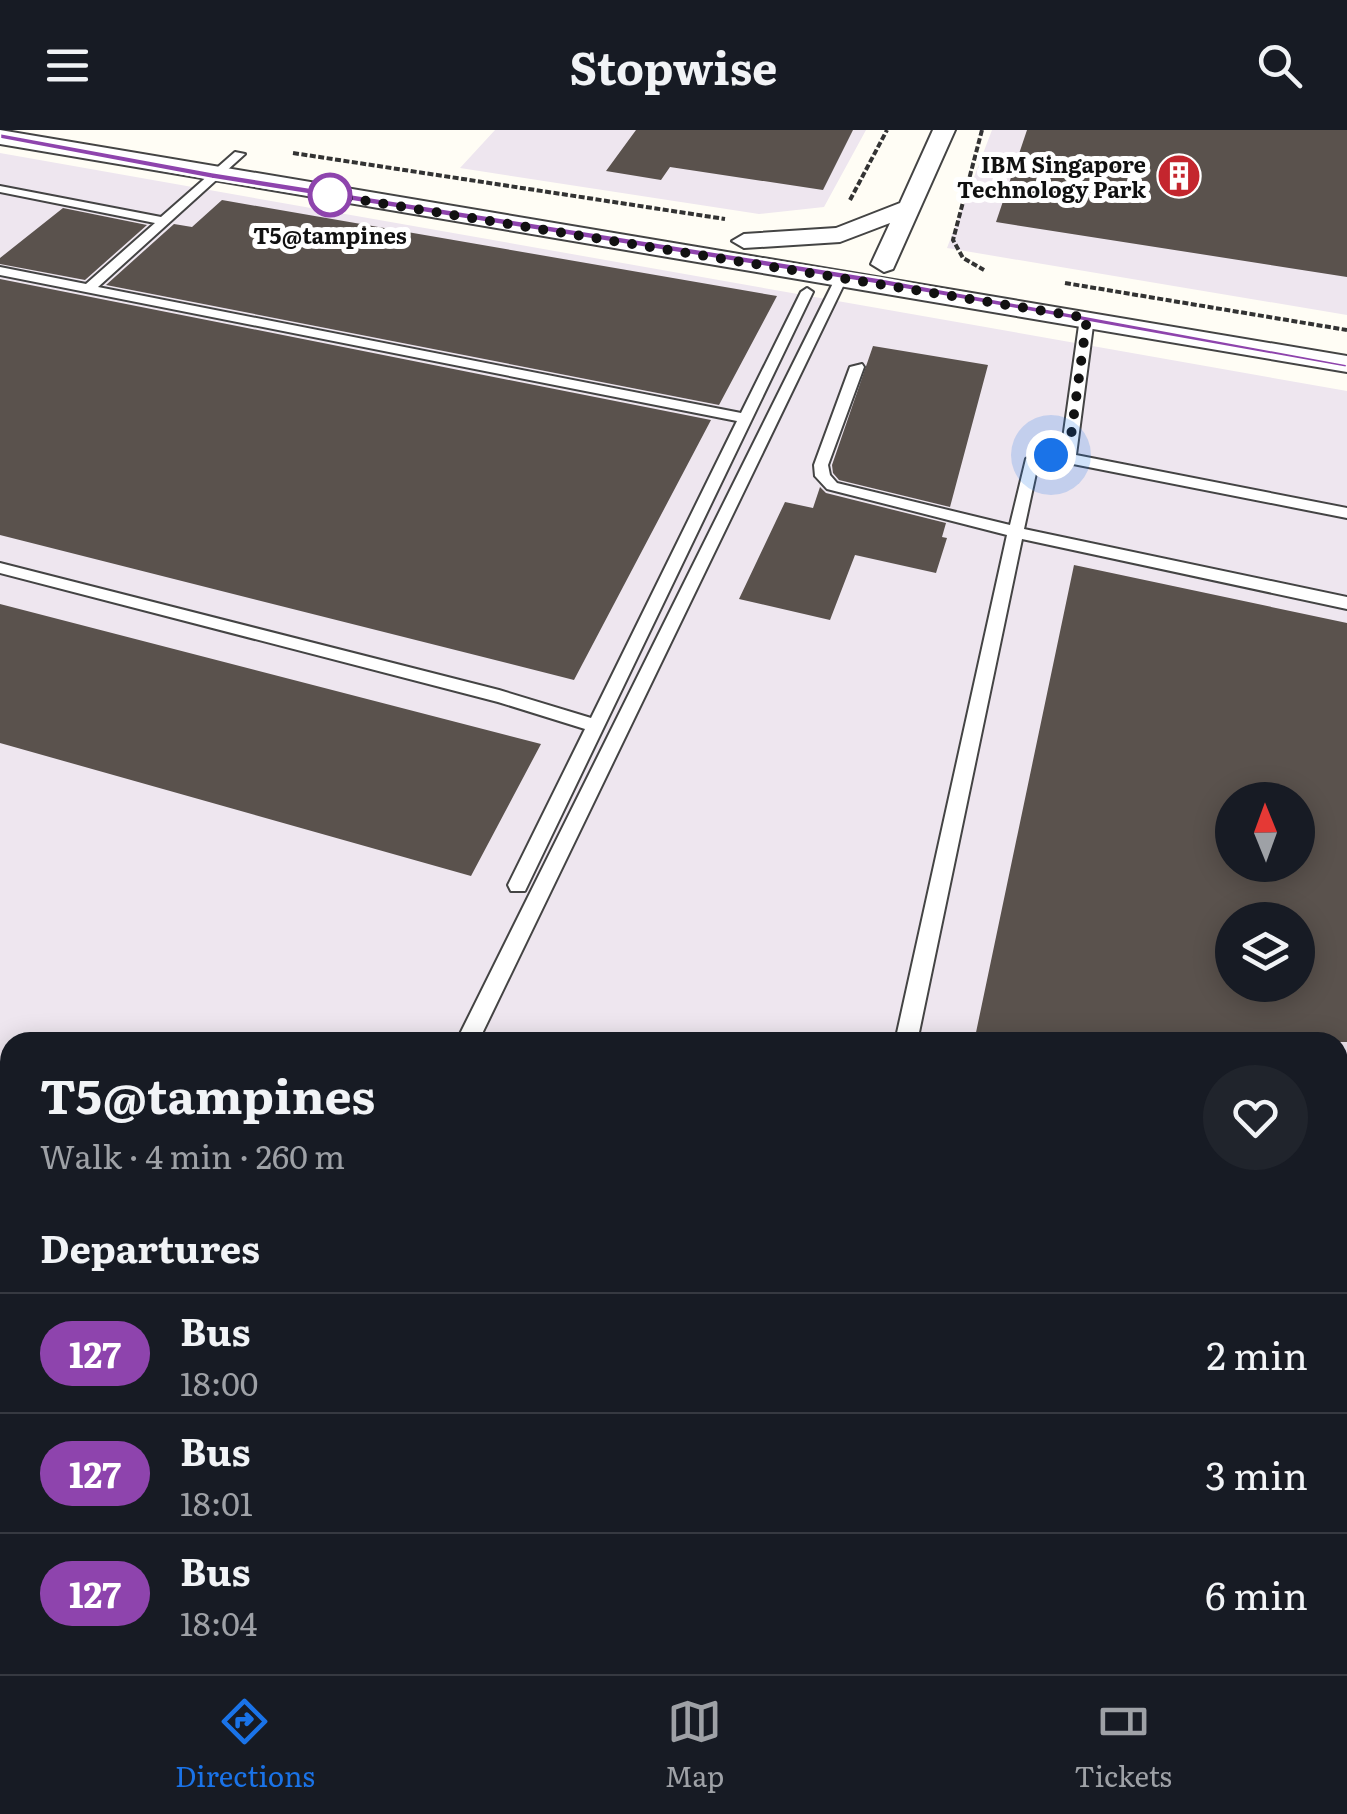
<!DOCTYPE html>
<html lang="en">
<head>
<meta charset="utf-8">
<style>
  body { margin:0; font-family:Literata,serif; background:#20242c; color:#f1f3f6; height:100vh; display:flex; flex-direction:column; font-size:38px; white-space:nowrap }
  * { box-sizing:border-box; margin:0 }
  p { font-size:32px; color:#9ea1a6 }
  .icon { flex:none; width:55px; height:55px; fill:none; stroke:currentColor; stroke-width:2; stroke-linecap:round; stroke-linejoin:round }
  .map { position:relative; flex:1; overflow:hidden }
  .panel { position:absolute; left:0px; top:902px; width:1348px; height:642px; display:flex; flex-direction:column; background:#171b24; border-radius:30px 30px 0 0; box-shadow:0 5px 25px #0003 }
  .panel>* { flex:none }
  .badge { padding:0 20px; border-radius:32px; font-size:35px; line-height:65px }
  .needle { width:65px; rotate:359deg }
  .tools { position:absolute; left:1215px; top:652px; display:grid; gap:20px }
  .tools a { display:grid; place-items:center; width:100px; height:100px; border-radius:50%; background:#171b24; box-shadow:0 5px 25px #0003; font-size:50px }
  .you { position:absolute; width:50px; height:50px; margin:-25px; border:8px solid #fff; border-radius:50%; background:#1a73e8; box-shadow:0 0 0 15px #1a73e833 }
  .map>.badge { position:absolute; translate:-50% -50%; box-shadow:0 0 0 5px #fff }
  h2 { padding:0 40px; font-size:38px; line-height:90px }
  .round { display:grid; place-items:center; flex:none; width:105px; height:105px; border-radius:52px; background:#20242c }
  .overview { display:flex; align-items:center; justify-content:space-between; height:170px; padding:0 40px }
  h1 { font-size:48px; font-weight:700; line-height:75px }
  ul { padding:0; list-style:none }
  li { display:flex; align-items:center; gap:30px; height:120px; padding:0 40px; border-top:2px solid #363941 }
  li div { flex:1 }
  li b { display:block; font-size:38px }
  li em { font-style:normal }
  li .badge { min-width:110px; font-weight:700; text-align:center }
  header { display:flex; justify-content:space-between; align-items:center; height:130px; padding:0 40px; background:#171b24; font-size:45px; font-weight:700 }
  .tab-bar { display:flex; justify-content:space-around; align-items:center; height:140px; border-top:2px solid #363941; background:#171b24; font-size:28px; color:#9ea1a6 }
  .tab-bar a { display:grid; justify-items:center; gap:5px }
  .tab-bar .selected { color:#1a73e8 }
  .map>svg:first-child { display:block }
</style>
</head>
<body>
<header><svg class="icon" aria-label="menu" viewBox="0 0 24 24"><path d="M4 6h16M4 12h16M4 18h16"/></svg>Stopwise<svg class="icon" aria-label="search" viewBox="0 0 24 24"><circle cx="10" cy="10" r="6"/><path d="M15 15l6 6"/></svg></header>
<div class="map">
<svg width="1347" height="1544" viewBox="0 0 1347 1544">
  <rect width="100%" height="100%" fill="#fffdf5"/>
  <!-- industrial -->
  <path fill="#eee6ef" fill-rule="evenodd" d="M495,0H866L824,77L759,84L460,38Z
    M992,0H1347V185L947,118Z
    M0,23L1347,261V1544H1226L1204,1535H1338V912H10V1106L0,1102ZM1232,670H1298V735H1232ZM1232,790H1298V855H1232Z
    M121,1535H794L792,1544H116Z"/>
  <!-- building -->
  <path fill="#5a524d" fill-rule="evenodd" d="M636,0H853L823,60L670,37L661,50L606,41Z
    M1027,0H1347V147L996,92Z
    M222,70L777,166L719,275L106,155L174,94L192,97Z
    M63,78L147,95L85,150L0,134V128Z
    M0,149L711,290L574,550L0,405Z
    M873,216L988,235L950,377L839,350L833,343L832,335Z
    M820,357L826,363L946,393L942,407L947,408L936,443L855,425L830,490L739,469L785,372L813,378Z
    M1074,435L1347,493V912H974ZM1232,670H1298V735H1232ZM1232,790H1298V855H1232Z
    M0,474L541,614L471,746L0,613Z"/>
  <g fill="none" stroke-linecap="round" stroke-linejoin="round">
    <defs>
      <path id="service" d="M235,22L245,24L98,157L741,283L801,162L807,158L813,162L525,761H511L508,755L585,599L498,572L0,443V433L499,560L591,588L737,291L0,145V137L86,154L155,93L0,62V56L161,87Z
        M838,143L848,146L478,912H456Z
        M1087,184L1094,188L1076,325L1347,378V388L1068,333L1041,331L1038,334L1024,399L1347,467V479L1022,409L917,912H895L1007,405L827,359L815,346L814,335L850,237L862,234L864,237L828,335L830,345L837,353L1010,395L1026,329L1038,321L1061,323L1080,188Z
        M1338,1321L1347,1324V1350L1338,1347Z
        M1338,1502L1347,1505V1534L1338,1530Z
        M151,1535H180L177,1544H147Z
        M748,1535H776L775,1544H745Z"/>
      <path id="minor" d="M0,0L1347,226V242L0,14Z
        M933,0H955L893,139L884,142L871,134L890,93L840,112L744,118L732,111L744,104L836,98L900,73Z"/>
    </defs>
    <!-- service casing -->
    <use href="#service" stroke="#444" stroke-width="4"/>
    <!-- minor casing -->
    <use href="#minor" stroke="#444" stroke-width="4"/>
    <!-- path -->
    <path stroke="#333" stroke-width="4" stroke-dasharray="6 2.5" stroke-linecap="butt" d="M982,0L953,110L963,128L984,140
      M293,23L725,89
      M850,70L887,0
      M1065,153L1347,200"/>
    <!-- service -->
    <use href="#service" fill="#fff" fill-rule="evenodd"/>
    <!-- minor -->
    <use href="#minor" fill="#fff" fill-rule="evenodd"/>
  </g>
  <!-- line -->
  <path fill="#8e44ad" stroke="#fff" stroke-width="2.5" d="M0,3L212,42L880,148L1347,234V238L880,155L212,49L0,9Z"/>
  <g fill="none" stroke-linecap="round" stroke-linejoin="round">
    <!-- walk -->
    <path stroke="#111" stroke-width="10" stroke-dasharray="0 18" d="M330,65L1087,188L1068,328L1051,325"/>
  </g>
  <!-- icons -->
  <defs>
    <symbol id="building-disc" viewBox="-11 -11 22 22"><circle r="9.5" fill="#c4262e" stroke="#fff"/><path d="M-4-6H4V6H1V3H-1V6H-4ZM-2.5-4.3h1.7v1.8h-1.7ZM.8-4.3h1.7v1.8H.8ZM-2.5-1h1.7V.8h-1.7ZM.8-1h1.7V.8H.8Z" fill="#fff"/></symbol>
  </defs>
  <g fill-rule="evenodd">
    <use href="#building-disc" x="1154" y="21" width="50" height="50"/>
  </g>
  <!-- markers -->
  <circle fill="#fff" stroke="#8e44ad" stroke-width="5" cx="330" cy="65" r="20"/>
  <g text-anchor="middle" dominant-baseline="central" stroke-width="10" stroke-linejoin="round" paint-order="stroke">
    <!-- far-poi labels -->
    <g font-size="22" font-weight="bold" fill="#111" stroke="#fff" text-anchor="end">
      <text x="1146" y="33">IBM Singapore<tspan x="1146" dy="25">Technology Park</tspan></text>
    </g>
    <!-- far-stop labels -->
    <g font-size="22" font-weight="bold" fill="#111" stroke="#fff">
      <text x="330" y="104">T5@tampines</text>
    </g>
  </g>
</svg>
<div class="tools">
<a><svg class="needle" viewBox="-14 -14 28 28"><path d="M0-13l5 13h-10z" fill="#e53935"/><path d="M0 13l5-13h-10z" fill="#9ea1a6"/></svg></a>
<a><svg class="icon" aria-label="layers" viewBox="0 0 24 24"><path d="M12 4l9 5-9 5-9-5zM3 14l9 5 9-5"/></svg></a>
</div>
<div class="you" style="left:1051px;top:325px"></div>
<section class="panel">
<div class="overview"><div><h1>T5@tampines</h1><p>Walk · 4 min · 260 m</p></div><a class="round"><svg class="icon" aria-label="heart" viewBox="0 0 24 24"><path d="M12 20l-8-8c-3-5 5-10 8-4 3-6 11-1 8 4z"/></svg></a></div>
<h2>Departures</h2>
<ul>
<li><span class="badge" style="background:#8e44ad;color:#fff">127</span><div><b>Bus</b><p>18:00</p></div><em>2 min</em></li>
<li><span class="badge" style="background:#8e44ad;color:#fff">127</span><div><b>Bus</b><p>18:01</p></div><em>3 min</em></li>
<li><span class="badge" style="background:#8e44ad;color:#fff">127</span><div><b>Bus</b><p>18:04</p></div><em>6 min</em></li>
</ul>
</section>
</div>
<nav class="tab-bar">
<a class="selected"><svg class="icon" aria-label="directions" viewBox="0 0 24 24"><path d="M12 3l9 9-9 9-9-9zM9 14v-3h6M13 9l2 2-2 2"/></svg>Directions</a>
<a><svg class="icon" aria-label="map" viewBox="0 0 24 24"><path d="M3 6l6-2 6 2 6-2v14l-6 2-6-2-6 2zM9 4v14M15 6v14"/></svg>Map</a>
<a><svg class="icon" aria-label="tickets" viewBox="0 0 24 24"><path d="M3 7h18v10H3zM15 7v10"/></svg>Tickets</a>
</nav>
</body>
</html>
